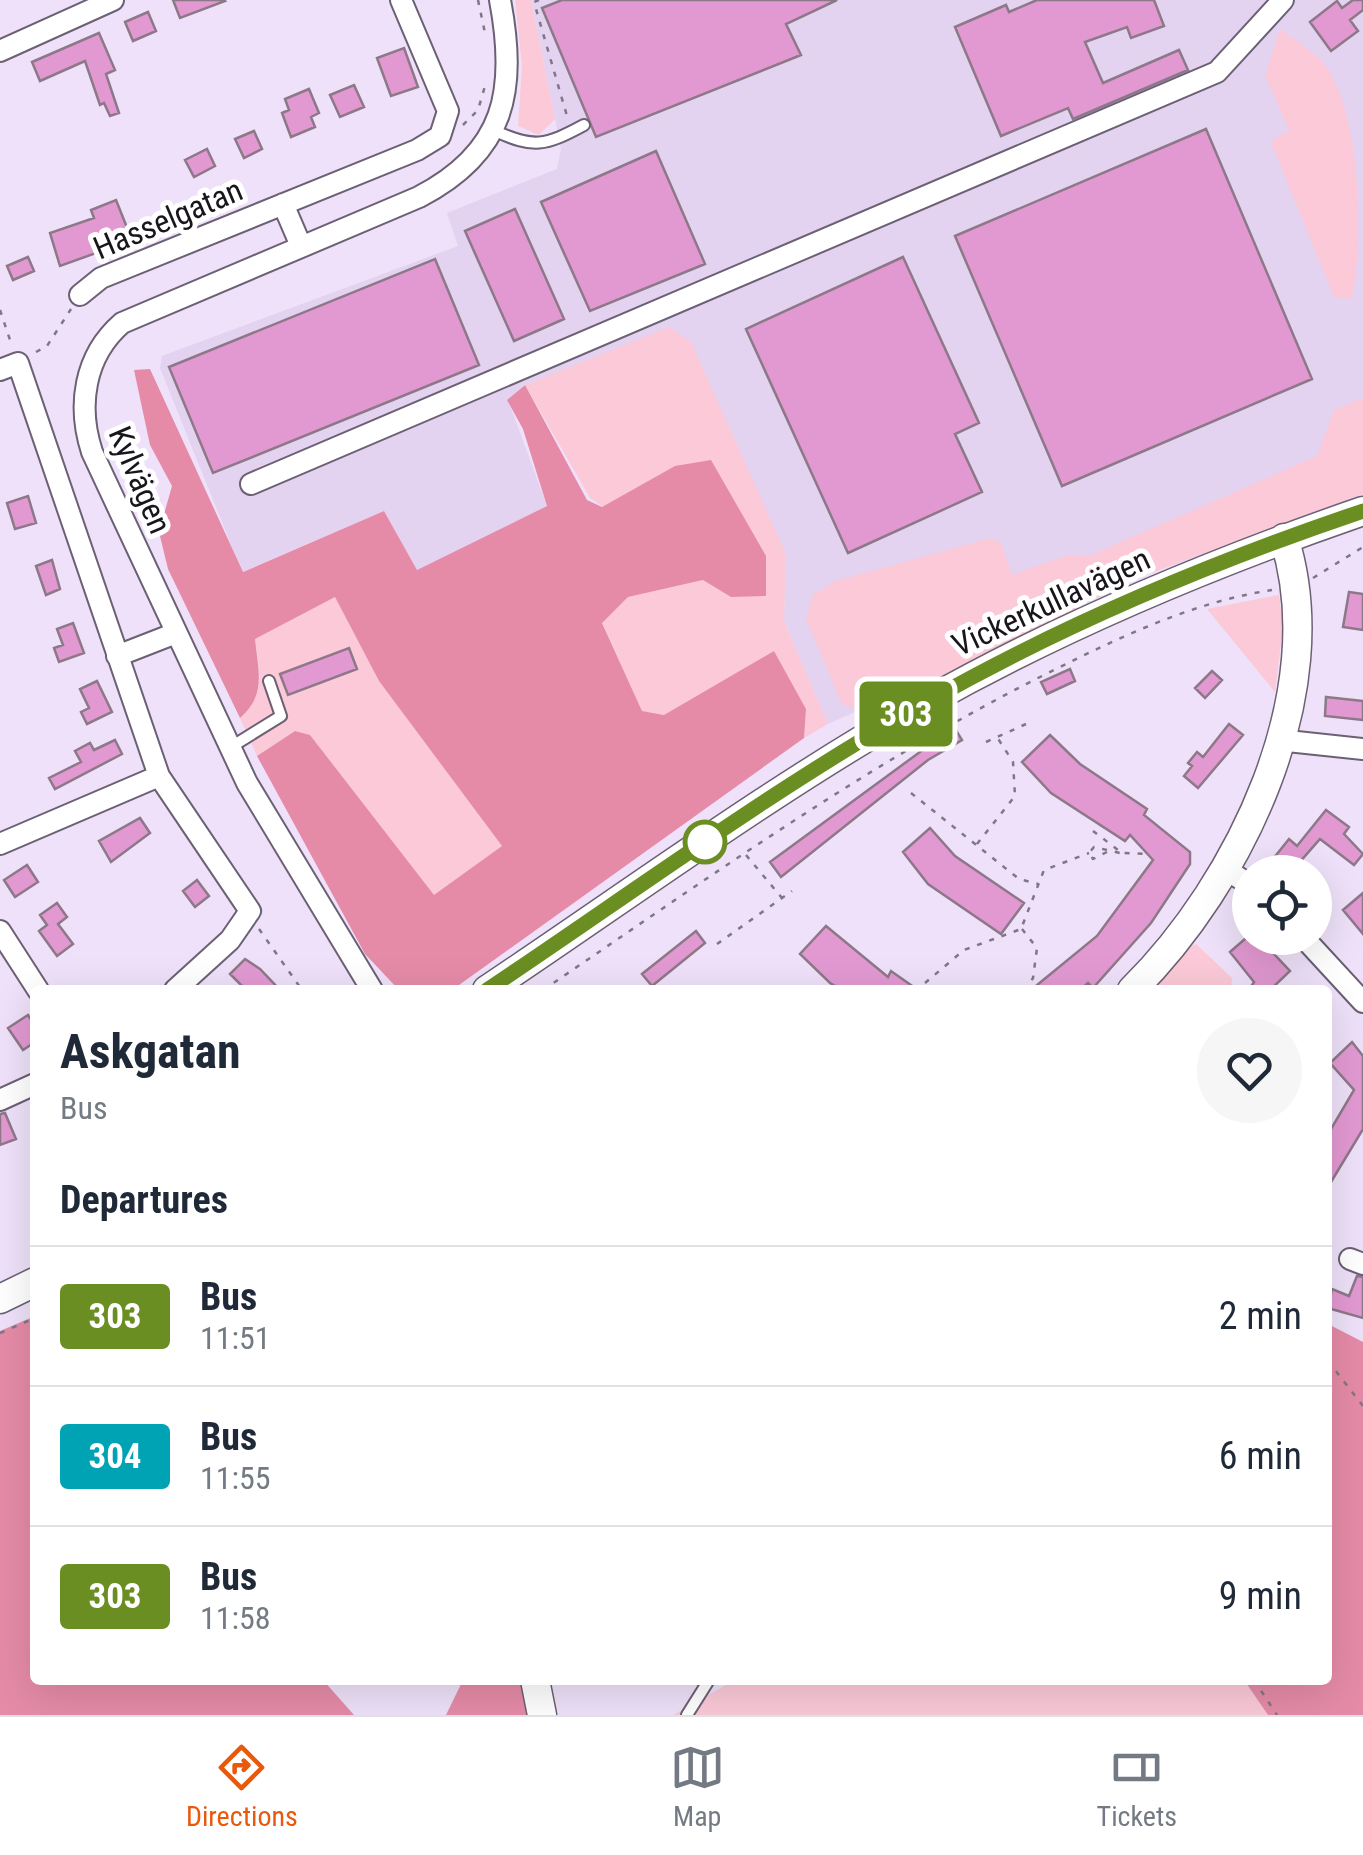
<!DOCTYPE html>
<html lang="en">
<head>
<meta charset="utf-8">
<style>
  body { margin:0; font-family:"Roboto Condensed",sans-serif; background:#f6f6f7; color:#1f2937; height:100vh; display:flex; flex-direction:column; font-size:38px; white-space:nowrap }
  * { box-sizing:border-box; margin:0 }
  p { font-size:32px; color:#747a83 }
  .icon { flex:none; width:55px; height:55px; fill:none; stroke:currentColor; stroke-width:2; stroke-linecap:round; stroke-linejoin:round }
  .map { position:relative; flex:1; overflow:hidden }
  .details { position:absolute; left:30px; top:985px; width:1302px; height:700px; display:flex; flex-direction:column; background:#fff; border-radius:10px; box-shadow:0 10px 40px #0002 }
  .details>* { flex:none }
  .badge { padding:0 20px; border-radius:8px; font-size:35px; line-height:65px }
  .buttons { position:absolute; left:1232px; top:855px; display:grid; gap:20px }
  .buttons a { display:grid; place-items:center; width:100px; height:100px; border-radius:50%; background:#fff; box-shadow:0 10px 40px #0002; font-size:50px }
  .map>.badge { position:absolute; translate:-50% -50%; box-shadow:0 0 0 5px #fff }
  h2 { padding:0 30px; font-size:38px; line-height:90px }
  .round { display:grid; place-items:center; flex:none; width:105px; height:105px; border-radius:52px; background:#f6f6f7 }
  .summary { display:flex; align-items:center; justify-content:space-between; height:170px; padding:0 30px }
  h1 { font-size:48px; font-weight:700; line-height:75px }
  ul { padding:0; list-style:none }
  li { display:flex; align-items:center; gap:30px; height:140px; padding:0 30px; border-top:2px solid #e0e1e3 }
  li div { flex:1 }
  li b { display:block; font-size:38px }
  li em { font-style:normal }
  li .badge { min-width:110px; font-weight:700; text-align:center }
  .tab-bar { display:flex; justify-content:space-around; align-items:center; height:140px; border-top:2px solid #e0e1e3; background:#fff; font-size:28px; color:#747a83 }
  .tab-bar a { display:grid; justify-items:center; gap:5px }
  .tab-bar .selected { color:#ea580c }
  .map>svg:first-child { display:block }
</style>
</head>
<body>
<div class="map">
<svg width="1363" height="1715" viewBox="0 0 1363 1715">
  <rect width="100%" height="100%" fill="#eee1f9"/>
  <!-- built -->
  <path fill="#e3d2f0" d="M531,0H1363V493L1130,581L1018,639L828,724L784,621L786,554L525,384L508,400L547,506L417,570L384,511L242,572L160,368L162,356L458,246L447,213L557,169L561,149Z"/>
  <!-- green -->
  <path fill="#fbc9d7" d="M515,0H531L555,119L539,135L518,126L522,66Z
    M1280,29C1295,40 1317,53 1327,68C1362,121 1363,242 1352,299L1334,297L1271,142L1289,130L1265,75Z
    M669,327L691,342L786,554L784,621L828,724L804,738L806,709L774,651L665,715L642,711L602,622L628,597L704,580L731,597L675,466L603,507L590,498L525,385Z
    M1363,398V494L1130,581L882,708L863,711L842,704L806,619L813,595L835,581L991,538L1001,543L1012,575L1068,555H1091L1317,456L1334,410Z
    M1279,595L1283,627L1275,692L1207,609Z
    M335,597L379,681L502,846L434,896L310,735L295,731L257,756L240,718C267,695 259,670 255,639Z
    M1196,944L1232,978L1231,990H1152L1188,947Z
    M735,1680H1244L1268,1715H673Z"/>
  <!-- forest -->
  <path fill="#e58ba7" d="M150,369L243,572L384,511L417,570L547,506L523,429L507,400L525,385L587,500L602,507L675,466L711,460L766,556V596L731,597L703,580L628,597L602,623L642,711L664,715L774,651L806,709L804,738L452,990H399L365,954L257,756L295,731L310,735L434,895L502,846L379,681L335,597L255,639C258,670 267,695 240,718L168,569L159,532L172,486L150,445L134,370Z
    M35,1316V1680H323L354,1715H0V1331Z
    M1328,1324L1363,1342V1715H1268L1244,1680H1328Z
    M463,1680H536L545,1715H446Z"/>
  <!-- building -->
  <path fill="#e299d2" stroke="#8d7888" stroke-width="2.5" d="M173,0H224L225,1L180,18Z
    M562,0H837L786,24L801,55L596,137L542,8Z
    M1037,0H1154L1164,26L1131,38L1127,27L1085,42L1103,83L1179,50L1188,70L1073,119L1068,108L1001,136L955,27L1006,5L1009,12Z
    M1353,0H1363V10L1350,20L1358,31L1331,51L1310,22L1337,1L1342,8Z
    M148,12L156,31L133,41L125,22Z
    M99,33L115,70L106,74L119,113L110,116L104,103L100,105L85,61L40,81L32,62Z
    M404,48L418,87L391,96L377,58Z
    M354,85L364,107L340,117L330,95Z
    M309,89L319,113L311,117L315,127L291,137L282,113L289,110L285,99Z
    M1206,129L1312,379L1062,486L955,236Z
    M254,131L262,149L244,158L235,139Z
    M207,149L215,166L194,177L185,160Z
    M656,151L705,264L590,311L541,202Z
    M116,200L132,240L60,266L50,233L94,218L91,210Z
    M515,209L564,319L514,341L465,231Z
    M28,257L34,271L13,280L7,266Z
    M903,257L979,423L955,434L982,492L848,553L746,329Z
    M435,259L479,365L213,473L169,367Z
    M28,496L36,523L15,529L7,503Z
    M52,560L60,589L46,595L36,566Z
    M1349,592L1363,594V630L1343,627Z
    M73,623L84,653L59,662L54,648L63,645L57,629Z
    M349,648L357,669L288,695L280,674Z
    M1070,669L1075,681L1047,694L1041,682Z
    M1212,671L1222,680L1205,698L1195,688Z
    M97,681L112,712L87,724L81,712L89,708L80,689Z
    M1326,697L1363,701V720L1325,716Z
    M1229,724L1243,735L1198,788L1184,776L1192,766L1188,763L1197,752L1203,757Z
    M954,727L962,740L928,760L781,877L770,862Z
    M1050,735L1080,764L1147,809L1144,815L1190,852V864L1151,923L1093,988L1088,983L1080,990H1031L1097,936L1153,860L1130,835L1125,841L1051,793L1022,762Z
    M115,740L122,754L55,789L49,778L81,762L75,751L90,743L94,750Z
    M1326,810L1349,827L1344,834L1363,854L1354,865L1320,839L1291,872L1273,859L1289,839L1297,846Z
    M140,818L150,833L111,862L99,841Z
    M930,828L955,856L1024,903L1001,934L928,884L903,852Z
    M27,865L38,882L15,897L4,880Z
    M197,880L209,896L195,907L183,891Z
    M1363,893V934L1343,910Z
    M57,903L67,917L58,924L73,944L57,956L39,931L47,925L40,915Z
    M826,926L888,977L891,971L918,990H842L830,983L800,954Z
    M696,931L705,943L652,986L642,974Z
    M1246,938H1259L1290,971L1270,990H1249L1254,982L1230,952Z
    M245,959L260,969L280,990H246L230,974Z
    M28,1015L35,1026V1042L23,1050L8,1028Z
    M1352,1042L1363,1056V1129L1328,1187V1134L1354,1090L1330,1063Z
    M5,1113L16,1139L0,1145V1114Z
    M1357,1276L1363,1277V1318L1328,1308L1332,1289L1349,1296Z"/>
  <g fill="none" stroke-linecap="round" stroke-linejoin="round">
    <defs>
      <path id="lane" d="M493,130C534,149 545,146 584,125
        M231,747L281,716L269,681
        M687,1715L709,1680"/>
      <path id="street" d="M0,51L113,0
        M283,204L301,246
        M80,295L101,278L417,150L440,136L448,111L401,0
        M0,370L18,363L159,776L250,911L230,940L175,990
        M251,484L1217,72L1283,0
        M117,656L176,633
        M1278,740L1363,749
        M0,844L159,776
        M1227,870L1250,885
        M0,931L38,990
        M1304,938L1363,1002
        M372,990L247,783L92,452C77,406 84,356 122,323L419,197C506,152 517,90 500,0
        M0,1100L35,1084
        M1350,1259L1363,1264"/>
      <path id="secondary" d="M487,990C632,893 773,789 925,703C1065,624 1212,563 1363,511
        M1132,990C1240,883 1333,692 1284,538
        M0,1299L35,1282
        M535,1680L542,1715"/>
    </defs>
    <!-- lane casing -->
    <use href="#lane" stroke="#6b6074" stroke-width="14"/>
    <!-- street casing -->
    <use href="#street" stroke="#6b6074" stroke-width="24"/>
    <!-- secondary casing -->
    <use href="#secondary" stroke="#6b6074" stroke-width="31"/>
    <!-- path -->
    <path stroke="#7f7787" stroke-width="2.5" stroke-dasharray="5 8" stroke-linecap="butt" d="M478,0L485,33
      M539,0L534,2L567,116
      M463,125L478,110L485,86
      M0,310L12,346
      M36,352L47,346L71,309
      M1313,578L1363,547
      M986,742L1026,724
      M911,793L1019,879L1038,884
      M1093,831L1122,853L1147,854
      M977,844L1015,796L1013,762L997,737
      M1107,852L1093,859L1089,853L1094,847L1120,853
      M746,855L782,898
      M259,929L302,990
      M1022,929L1037,948L1033,978L1025,990
      M717,944L792,891
      M925,983L964,950L1021,929L1044,870L1089,853
      M543,990C704,881 864,766 1038,678C1114,640 1188,603 1272,590
      M0,1333L35,1318
      M1328,1361L1363,1406
      M1254,1680L1277,1715"/>
    <!-- lane -->
    <use href="#lane" stroke="#fff" stroke-width="10"/>
    <!-- street -->
    <use href="#street" stroke="#fff" stroke-width="20"/>
    <!-- secondary -->
    <use href="#secondary" stroke="#fff" stroke-width="28"/>
  </g>
  <g fill="none" stroke-linecap="round" stroke-linejoin="round">
    <defs>
      <path id="line" d="M487,990C632,893 773,789 925,703C1064,624 1212,562 1363,511"/>
    </defs>
    <!-- line casing -->
    <use href="#line" stroke="#fff" stroke-width="22"/>
    <!-- line -->
    <use href="#line" stroke="#6b8e23" stroke-width="15"/>
  </g>
  <!-- markers -->
  <circle fill="#fff" stroke="#6b8e23" stroke-width="5" cx="705" cy="842" r="20"/>
  <g text-anchor="middle" dominant-baseline="central" stroke-width="10" stroke-linejoin="round" paint-order="stroke">
    <!-- street labels -->
    <g font-size="32" fill="#19151d" stroke="#fff">
      <text transform="translate(168 219) rotate(-23)">Hasselgatan</text>
      <text transform="translate(140 480) rotate(67)">Kylvägen</text>
      <text transform="translate(1051 602) rotate(-25)">Vickerkullavägen</text>
    </g>
  </g>
</svg>
<div class="buttons">
<a><svg class="icon" aria-label="locate" viewBox="0 0 24 24"><circle cx="12" cy="12" r="6"/><path d="M12 2v4M12 18v4M2 12h4M18 12h4"/></svg></a>
</div>
<b class="badge" style="left:906px;top:714px;background:#6b8e23;color:#fff">303</b>
<section class="details">
<div class="summary"><div><h1>Askgatan</h1><p>Bus</p></div><a class="round"><svg class="icon" aria-label="heart" viewBox="0 0 24 24"><path d="M12 20l-8-8c-3-5 5-10 8-4 3-6 11-1 8 4z"/></svg></a></div>
<h2>Departures</h2>
<ul>
<li><span class="badge" style="background:#6b8e23;color:#fff">303</span><div><b>Bus</b><p>11:51</p></div><em>2 min</em></li>
<li><span class="badge" style="background:#00a3b4;color:#fff">304</span><div><b>Bus</b><p>11:55</p></div><em>6 min</em></li>
<li><span class="badge" style="background:#6b8e23;color:#fff">303</span><div><b>Bus</b><p>11:58</p></div><em>9 min</em></li>
</ul>
</section>
</div>
<nav class="tab-bar">
<a class="selected"><svg class="icon" aria-label="directions" viewBox="0 0 24 24"><path d="M12 3l9 9-9 9-9-9zM9 14v-3h6M13 9l2 2-2 2"/></svg>Directions</a>
<a><svg class="icon" aria-label="map" viewBox="0 0 24 24"><path d="M3 6l6-2 6 2 6-2v14l-6 2-6-2-6 2zM9 4v14M15 6v14"/></svg>Map</a>
<a><svg class="icon" aria-label="tickets" viewBox="0 0 24 24"><path d="M3 7h18v10H3zM15 7v10"/></svg>Tickets</a>
</nav>
</body>
</html>
